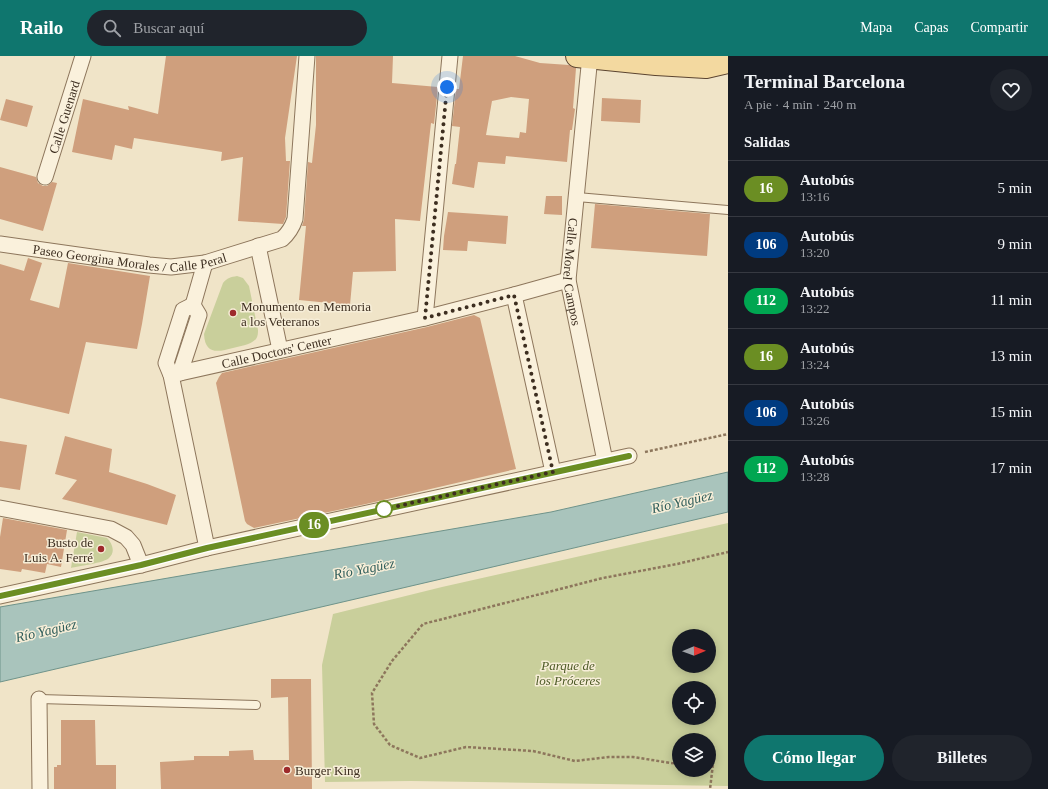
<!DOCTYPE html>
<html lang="es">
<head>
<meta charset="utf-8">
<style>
  body { margin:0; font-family:Georgia,serif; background:#20242c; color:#f1f3f6; height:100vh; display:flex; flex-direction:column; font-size:15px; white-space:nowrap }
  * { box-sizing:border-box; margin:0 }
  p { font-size:13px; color:#9ea1a6 }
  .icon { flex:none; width:22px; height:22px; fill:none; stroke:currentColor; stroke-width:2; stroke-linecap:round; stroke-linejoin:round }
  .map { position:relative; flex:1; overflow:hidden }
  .panel { display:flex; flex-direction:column; background:#171b24; width:320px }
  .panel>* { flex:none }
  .badge { padding:0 8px; border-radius:13px; font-size:14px; line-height:26px }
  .needle { width:26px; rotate:89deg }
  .buttons { position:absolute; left:672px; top:573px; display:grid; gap:8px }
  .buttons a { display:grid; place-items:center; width:44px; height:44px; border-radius:50%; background:#171b24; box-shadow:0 2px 10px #0003; font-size:20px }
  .you { position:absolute; width:20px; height:20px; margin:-10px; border:3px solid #fff; border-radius:50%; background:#1a73e8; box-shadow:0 0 0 6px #1a73e833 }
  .map>.badge { position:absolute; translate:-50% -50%; box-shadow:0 0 0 2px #fff }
  h2 { padding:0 16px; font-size:15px; line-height:36px }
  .round { display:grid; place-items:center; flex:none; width:42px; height:42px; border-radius:21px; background:#20242c }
  .head { display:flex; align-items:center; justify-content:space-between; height:68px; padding:0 16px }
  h1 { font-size:19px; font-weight:700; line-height:30px }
  .action { display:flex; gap:8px; margin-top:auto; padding:8px 16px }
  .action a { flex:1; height:46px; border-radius:24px; background:#0f766e; color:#fff; font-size:16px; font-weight:700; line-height:46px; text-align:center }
  .action a+a { background:#20242c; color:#f1f3f6 }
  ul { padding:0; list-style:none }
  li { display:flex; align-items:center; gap:12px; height:56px; padding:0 16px; border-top:1px solid #363941 }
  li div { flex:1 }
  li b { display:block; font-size:15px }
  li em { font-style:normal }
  li .badge { min-width:44px; font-weight:700; text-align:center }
  header { display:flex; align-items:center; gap:24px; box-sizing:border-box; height:56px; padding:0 20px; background:#0f766e; color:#fff }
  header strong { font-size:19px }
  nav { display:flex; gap:22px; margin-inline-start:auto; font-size:14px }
  .search { width:280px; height:36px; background:#20242c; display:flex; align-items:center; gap:10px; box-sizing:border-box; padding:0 14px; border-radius:22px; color:#9ea1a6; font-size:15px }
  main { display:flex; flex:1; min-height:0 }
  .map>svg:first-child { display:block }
</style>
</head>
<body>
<header>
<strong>Railo</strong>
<div class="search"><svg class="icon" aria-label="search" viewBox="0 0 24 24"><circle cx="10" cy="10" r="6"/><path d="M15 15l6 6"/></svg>Buscar aquí</div>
<nav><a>Mapa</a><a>Capas</a><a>Compartir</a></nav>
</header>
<main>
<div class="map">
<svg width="728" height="733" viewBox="0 0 728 733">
  <rect width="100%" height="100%" fill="#f0e4c8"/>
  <!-- green -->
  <path fill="#c9cf9b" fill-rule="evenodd" d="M237,220L243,222L249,230L258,274C258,277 258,280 256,283C250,289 241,290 233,292C218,296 205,299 204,278L223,227C227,222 231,221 237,220Z
    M728,467V730L411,725L325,726L322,609L333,558L442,531ZM679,580H709V610H679ZM679,632H709V662H679ZM679,684H709V714H679Z
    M77,476L107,482C112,487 116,496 109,502C104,507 79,510 71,512Z"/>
  <!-- water -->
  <path fill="#a9c4bc" stroke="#6f938a" d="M728,416V456L0,626V551L551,456Z"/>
  <!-- building -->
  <path fill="#cf9f7d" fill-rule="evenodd" d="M166,0H297L285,82L286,105H290L286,161L283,168L238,165L243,101L221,105L222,96L134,82L132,93L115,89L112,104L72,96L83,43L129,54L128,50L158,58Z
    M316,0H393L392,27L438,31L434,68L431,67L420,165L395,163L396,215L353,216L350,249L299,244L306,170H302L304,164L308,106L312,107L316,69Z
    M463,0H515L540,7L569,9L576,12L573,52L575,53L572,74H570L567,106L506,100L505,108L478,106L474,132L452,128L455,108H456L460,71L452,70L456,33H459ZM511,41L529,43L526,77L520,76L519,82L486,79L492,45Z
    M602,42L641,44L640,67L601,65Z
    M6,43L33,50L27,71L0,64Z
    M0,111L36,121L38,127L43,130H47L52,126L57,127L43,175L0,163Z
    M546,140H562V159L544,158Z
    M595,148L710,158L707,200L591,192Z
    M448,156L508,160L506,188L468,185L467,195L443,194L444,180Z
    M28,202L42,207L30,244L59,252L68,207L150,220L142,268L137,293L86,286L69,358L0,342V208L24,215Z
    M474,259L480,262L516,413L366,448L254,472L247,468L245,465L216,327L219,321L222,317L427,271Z
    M65,380L112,393L109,416L147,428L176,439L167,469L62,443L77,424L55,418Z
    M0,385L27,389L20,434L0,431Z
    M3,462L67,474L61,511L47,508L45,517L22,513L21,516L0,513V481Z
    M271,623H311L312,733H161L160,706L194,704V700H229V695L253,694L254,704H289L288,641L271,642Z
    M61,664H95L96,709H116V733H54V711H57V709H61Z"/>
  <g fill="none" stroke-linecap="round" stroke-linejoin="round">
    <defs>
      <path id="lane" d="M577,141L728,154
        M39,643L256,649"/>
      <g id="street">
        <path id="s1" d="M590,0L568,224L605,405"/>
        <path id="s2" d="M45,121L83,0"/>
        <path id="s3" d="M0,188L149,209L171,211L205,207L282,183C289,177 292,172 295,163L307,0"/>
        <path d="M258,190L280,294"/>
        <path d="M514,239L553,416"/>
        <path d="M193,249L183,254L166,307L171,319L207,492"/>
        <path d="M425,262L450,0"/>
        <path d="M180,317L199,259L193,249L205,207"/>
        <path id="s4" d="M171,319L425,262L514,239L568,224"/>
        <path d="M0,452L111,473L126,481L133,489L141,509"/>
        <path d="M0,540L141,509L207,492L629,400"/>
        <path d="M39,643L40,733"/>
      </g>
      <path id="primary" d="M577,0L656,8L706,11L728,6"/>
    </defs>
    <!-- lane casing -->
    <use href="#lane" stroke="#8d765c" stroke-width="10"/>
    <!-- street casing -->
    <use href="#street" stroke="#8d765c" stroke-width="17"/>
    <!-- primary casing -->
    <use href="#primary" stroke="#5b4430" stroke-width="24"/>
    <!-- path -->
    <path stroke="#8d765c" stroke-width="2.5" stroke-dasharray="3 2" stroke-linecap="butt" d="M645,396L728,378
      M679,708L671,707L633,701H609L575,705L533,695L466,691L420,702L390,689L374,668L372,637L392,605L423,568L603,522L677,508L728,496
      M709,708H713L710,733"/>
    <!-- lane -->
    <use href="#lane" stroke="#faf1dc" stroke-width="8"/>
    <!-- street -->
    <use href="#street" stroke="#faf1dc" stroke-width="15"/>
    <!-- primary -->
    <use href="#primary" stroke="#f3d9a0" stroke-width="22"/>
  </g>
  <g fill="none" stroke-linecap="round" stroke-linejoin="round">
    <defs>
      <path id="line" d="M0,540L141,509L207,492L629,400"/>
    </defs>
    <!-- line casing -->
    <use href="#line" stroke="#fff" stroke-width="9"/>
    <!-- line -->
    <use href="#line" stroke="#6b8e23" stroke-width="6"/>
    <!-- walk -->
    <path stroke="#3d2e20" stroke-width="4" stroke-dasharray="0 7.2" d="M384,453L553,416L514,239L425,262L447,31"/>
  </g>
  <!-- markers -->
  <g fill="#9e2a2b" stroke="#f7eed8" stroke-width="1.5">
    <circle cx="233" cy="257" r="4"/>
    <circle cx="101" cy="493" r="4"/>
    <circle cx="287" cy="714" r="4"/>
  </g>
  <circle fill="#fff" stroke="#6b8e23" stroke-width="2" cx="384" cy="453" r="8"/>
  <g text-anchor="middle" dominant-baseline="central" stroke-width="3" stroke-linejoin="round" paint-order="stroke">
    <!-- street labels -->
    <g font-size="13" fill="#3d2e20" stroke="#f7eed8">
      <text stroke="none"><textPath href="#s2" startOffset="63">Calle Guenard</textPath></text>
      <text stroke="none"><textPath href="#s3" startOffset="131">Paseo Georgina Morales / Calle Peral</textPath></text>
      <text stroke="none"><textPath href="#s1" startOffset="217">Calle Morel Campos</textPath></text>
      <text stroke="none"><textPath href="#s4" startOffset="108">Calle Doctors' Center</textPath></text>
    </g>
    <!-- poi labels -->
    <g font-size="13" fill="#3d2e20" stroke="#f7eed8" text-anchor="start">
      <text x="241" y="250">Monumento en Memoria<tspan x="241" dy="15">a los Veteranos</tspan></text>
      <text x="93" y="486" text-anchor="end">Busto de<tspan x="93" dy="15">Luis A. Ferré</tspan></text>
      <text x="295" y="714">Burger King</text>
    </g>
    <!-- park labels -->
    <g font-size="13" font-style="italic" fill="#4d5a26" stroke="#f7eed8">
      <text x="568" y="609">Parque de<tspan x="568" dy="15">los Próceres</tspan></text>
    </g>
    <!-- water labels -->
    <g font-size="14" font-style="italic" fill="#2f5d5a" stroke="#f7eed8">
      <text transform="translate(682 446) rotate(-13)">Río Yagüez</text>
      <text transform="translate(364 513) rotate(-11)">Río Yagüez</text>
      <text transform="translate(46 575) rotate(-13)">Río Yagüez</text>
    </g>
  </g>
</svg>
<div class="buttons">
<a><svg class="needle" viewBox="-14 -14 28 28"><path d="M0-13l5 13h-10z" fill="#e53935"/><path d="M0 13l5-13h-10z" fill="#9ea1a6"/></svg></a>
<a><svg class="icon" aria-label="locate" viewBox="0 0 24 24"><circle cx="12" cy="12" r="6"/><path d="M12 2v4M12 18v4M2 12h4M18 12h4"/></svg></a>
<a><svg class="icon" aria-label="layers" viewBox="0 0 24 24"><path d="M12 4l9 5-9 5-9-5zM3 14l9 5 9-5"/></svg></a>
</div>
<div class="you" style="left:447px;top:31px"></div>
<b class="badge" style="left:314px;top:469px;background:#6b8e23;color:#fff">16</b>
</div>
<section class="panel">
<div class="head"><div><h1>Terminal Barcelona</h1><p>A pie · 4 min · 240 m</p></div><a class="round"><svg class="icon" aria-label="heart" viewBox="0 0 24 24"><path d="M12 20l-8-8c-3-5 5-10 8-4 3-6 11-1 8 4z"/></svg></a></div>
<h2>Salidas</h2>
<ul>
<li><span class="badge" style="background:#6b8e23;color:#fff">16</span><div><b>Autobús</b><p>13:16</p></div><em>5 min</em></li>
<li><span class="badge" style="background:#003b80;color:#fff">106</span><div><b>Autobús</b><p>13:20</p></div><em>9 min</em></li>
<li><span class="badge" style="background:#00a651;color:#fff">112</span><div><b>Autobús</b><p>13:22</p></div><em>11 min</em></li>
<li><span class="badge" style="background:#6b8e23;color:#fff">16</span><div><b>Autobús</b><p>13:24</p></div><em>13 min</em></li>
<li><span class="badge" style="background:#003b80;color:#fff">106</span><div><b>Autobús</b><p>13:26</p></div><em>15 min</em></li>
<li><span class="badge" style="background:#00a651;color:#fff">112</span><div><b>Autobús</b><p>13:28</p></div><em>17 min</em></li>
</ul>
<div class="action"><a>Cómo llegar</a><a>Billetes</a></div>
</section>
</main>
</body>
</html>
